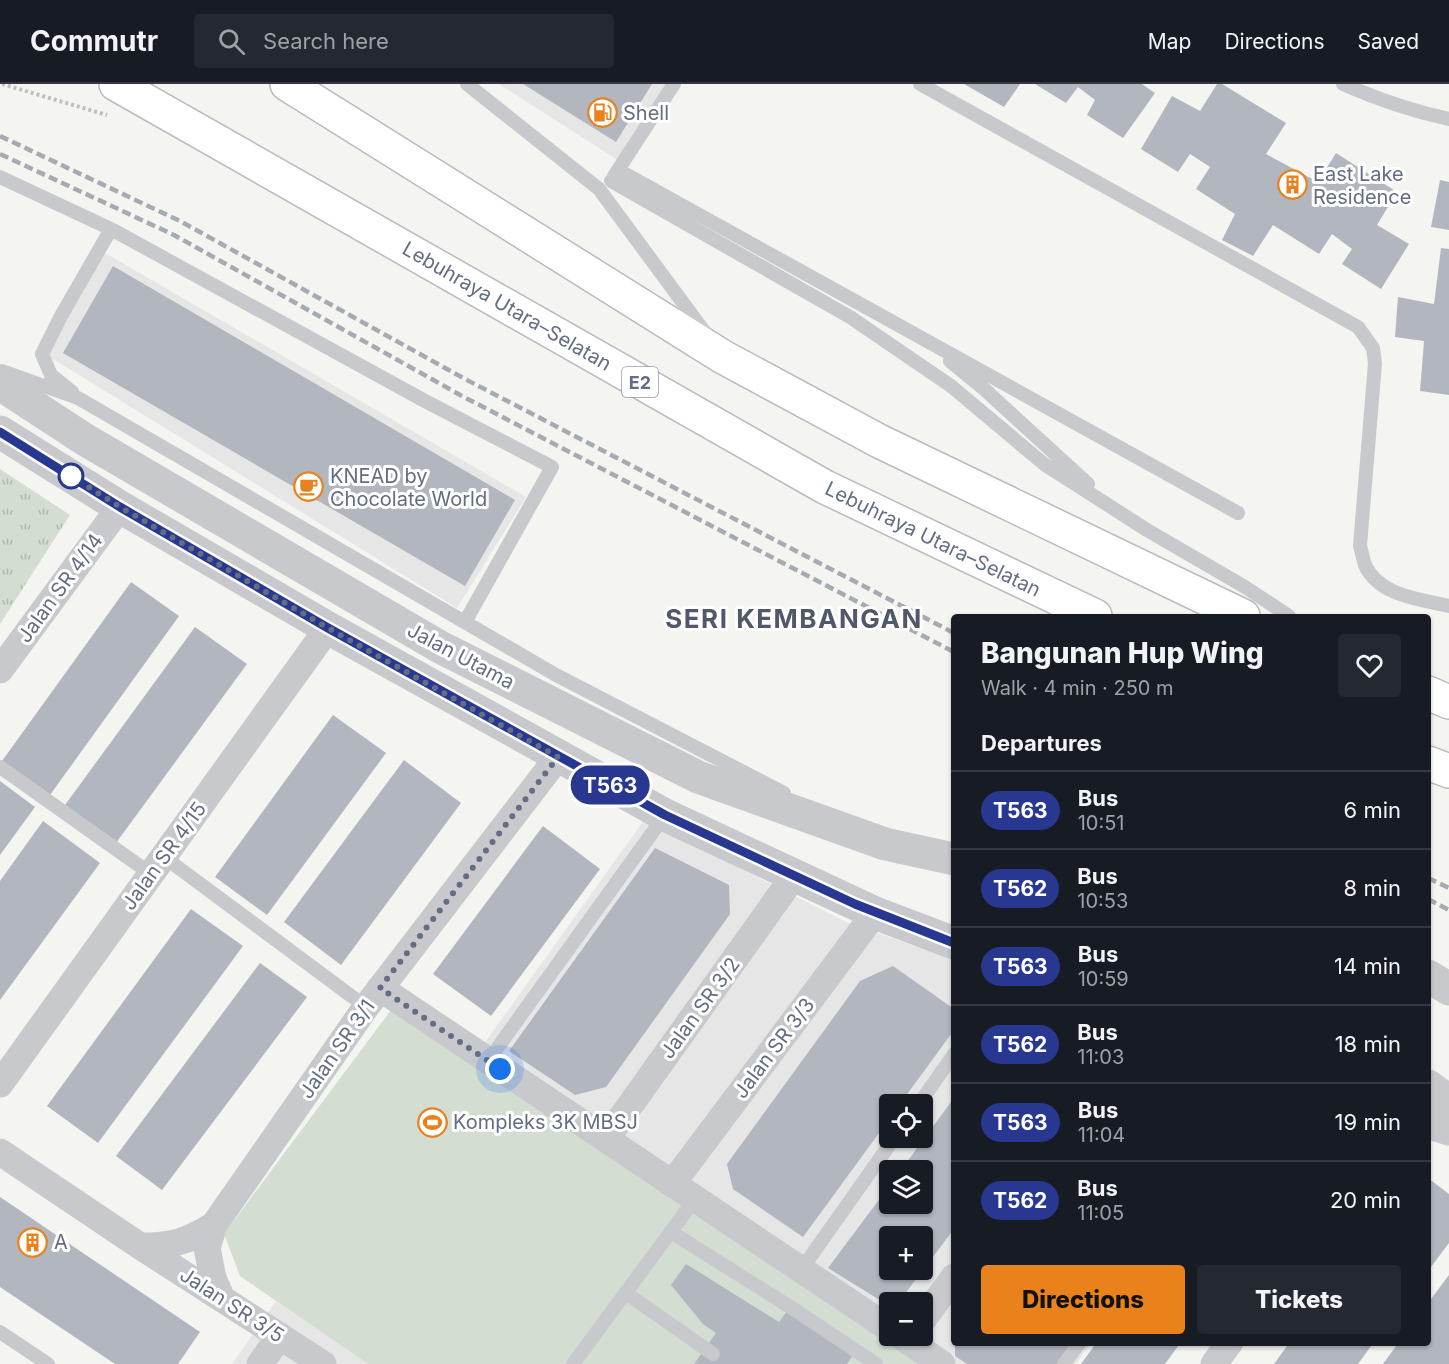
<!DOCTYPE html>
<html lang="en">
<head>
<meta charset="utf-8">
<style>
  body { margin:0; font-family:Inter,sans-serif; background:#242831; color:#f1f3f6; height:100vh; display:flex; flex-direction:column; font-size:22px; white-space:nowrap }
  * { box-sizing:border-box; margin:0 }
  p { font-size:20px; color:#9ea1a6 }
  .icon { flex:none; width:33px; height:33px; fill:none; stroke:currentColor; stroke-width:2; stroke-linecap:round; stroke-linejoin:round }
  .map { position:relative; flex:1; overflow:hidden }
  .side { position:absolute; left:951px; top:530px; width:480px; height:732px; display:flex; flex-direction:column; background:#171b24; border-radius:6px; box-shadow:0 2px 4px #0004 }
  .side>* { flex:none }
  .badge { padding:0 12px; border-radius:20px; font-size:21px; line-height:39px }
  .controls { position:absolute; left:879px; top:1010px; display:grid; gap:12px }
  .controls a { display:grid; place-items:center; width:54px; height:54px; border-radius:6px; background:#171b24; box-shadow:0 2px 4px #0004; font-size:30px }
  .you { position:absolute; width:30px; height:30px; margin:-15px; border:4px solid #fff; border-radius:50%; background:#1a73e8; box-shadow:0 0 0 9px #1a73e833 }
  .map>.badge { position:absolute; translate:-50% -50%; box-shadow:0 0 0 3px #fff }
  h2 { padding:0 30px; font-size:22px; line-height:54px }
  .round { display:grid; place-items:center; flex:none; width:63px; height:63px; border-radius:6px; background:#242831 }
  .summary { display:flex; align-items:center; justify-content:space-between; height:102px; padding:0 30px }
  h1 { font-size:28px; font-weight:800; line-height:45px }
  .button { display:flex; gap:12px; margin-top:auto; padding:12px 30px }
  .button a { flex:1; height:69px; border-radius:6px; background:#ea821c; color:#111; font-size:24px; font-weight:800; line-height:69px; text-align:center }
  .button a+a { background:#242831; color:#f1f3f6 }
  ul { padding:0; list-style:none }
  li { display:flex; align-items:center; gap:18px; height:78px; padding:0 30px; border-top:2px solid #363941 }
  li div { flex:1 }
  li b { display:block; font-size:22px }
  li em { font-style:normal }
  li .badge { min-width:66px; font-weight:700; text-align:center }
  header { display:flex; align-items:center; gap:36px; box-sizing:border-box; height:84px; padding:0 30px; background:#171b24; border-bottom:2px solid #363941 }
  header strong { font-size:28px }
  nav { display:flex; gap:33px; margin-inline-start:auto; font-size:21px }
  .search { width:420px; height:54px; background:#242831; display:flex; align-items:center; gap:15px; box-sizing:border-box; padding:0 21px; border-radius:6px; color:#9ea1a6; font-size:22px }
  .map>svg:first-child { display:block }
</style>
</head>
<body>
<header>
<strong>Commutr</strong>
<div class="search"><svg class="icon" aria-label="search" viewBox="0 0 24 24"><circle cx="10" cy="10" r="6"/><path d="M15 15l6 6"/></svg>Search here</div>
<nav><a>Map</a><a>Directions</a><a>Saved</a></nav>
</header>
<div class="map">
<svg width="1449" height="1280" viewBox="0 0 1449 1280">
  <defs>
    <pattern id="park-tufts" width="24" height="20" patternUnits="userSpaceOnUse" patternTransform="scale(1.5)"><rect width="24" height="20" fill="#d4ddd2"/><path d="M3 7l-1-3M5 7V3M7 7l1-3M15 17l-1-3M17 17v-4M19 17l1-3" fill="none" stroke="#b0b7b0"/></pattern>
  </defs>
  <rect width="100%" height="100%" fill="#f4f5f1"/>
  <!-- built -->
  <path fill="#e5e6e5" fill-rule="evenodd" d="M499,0H681L627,82Z
    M105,169L526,413L457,524L45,270Z
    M644,736L846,838L954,876V1258L1091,1259L1076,1280H920L471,978ZM890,1020H922V1053H890ZM890,1086H922V1119H890ZM890,1152H922V1185H890ZM890,1218H922V1251H890Z
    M276,1217L368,1280H232Z"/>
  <!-- park -->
  <path fill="url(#park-tufts)" d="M0,385L70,431L0,540Z"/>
  <!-- pitch -->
  <path fill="#d4ddd2" d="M391,926L919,1280H368L240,1192L224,1150Z"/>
  <!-- building -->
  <path fill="#b2b6be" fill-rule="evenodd" d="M523,0H652L616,58Z
    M964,0H1020L1004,23Z
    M1035,0H1142L1155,9L1123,54L1087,31L1095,16L1078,3L1066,19Z
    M1217,0H1222L1286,39L1266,70L1318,98L1336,69L1397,108L1377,141L1409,160L1381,205L1342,180L1352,165L1332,150L1319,170L1273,141L1253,172L1222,156L1235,130L1196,105L1210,83L1190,70L1178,88L1141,65L1172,12L1200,27Z
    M1440,96L1449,98V146L1431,143Z
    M1441,164L1449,165V311L1420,307L1424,257L1395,253L1398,213L1434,220Z
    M113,182L515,416L465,502L63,269Z
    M131,498L179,532L50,711L2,677Z
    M195,543L247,580L116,759L65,721Z
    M333,631L386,669L267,831L215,793Z
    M404,676L461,719L341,881L284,838Z
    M0,697L35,723L0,771Z
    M43,737L100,779L0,916V797Z
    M543,742L600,785L491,932L433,890Z
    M655,764L729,801L730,830L606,1003L575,1011L509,967Z
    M191,825L243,862L98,1059L47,1022Z
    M260,879L307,913L162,1106L116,1072Z
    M893,882L954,925V946L900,1020H890V1034L803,1153L733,1105L727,1080L860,897Z
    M954,1014V1145L904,1211L878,1215L828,1184L890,1101V1119H922V1086H901ZM890,1152H922V1185H890Z
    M1428,1094L1449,1110V1159L1428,1187Z
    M0,1113L200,1248L178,1280H115L0,1203Z
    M686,1180L779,1238L789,1225L855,1268L847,1280H694L716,1249L703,1240L671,1201Z
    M1449,1191V1280H1383L1399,1258H1428V1219Z
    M955,1258H1075L1059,1280H967L955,1272Z
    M1097,1258H1181L1165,1280H1081Z
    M1290,1258H1374L1358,1280H1274Z"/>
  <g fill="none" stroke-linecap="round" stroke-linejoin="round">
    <defs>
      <path id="motorway" d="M116,0L825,403L1095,532
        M287,0L723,273L879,357L1243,532
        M1428,609L1449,618
        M1428,679L1449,687"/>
    </defs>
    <!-- motorway casing -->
    <use href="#motorway" stroke="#b9babe" stroke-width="36"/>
    <!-- path -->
    <path stroke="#bebfc2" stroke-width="4" stroke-dasharray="3 3" stroke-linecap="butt" d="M2,0L107,31"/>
    <!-- service -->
    <path stroke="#c7c9cd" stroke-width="14" d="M467,0L599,105L706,250
      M920,0L1358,243L1373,264L1375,279L1360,462C1362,468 1363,475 1365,481C1379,512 1420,515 1449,522
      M1343,0C1377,15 1412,27 1449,35
      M618,86L1238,429
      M614,92L674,0
      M0,93L111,145
      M611,97L850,233L951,302L1044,380L1147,446L1245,503L1289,532
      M950,277L983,304L1088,400
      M2,287L78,314L556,591L784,709
      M72,308L51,291L42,270L61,232L111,145L425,317L552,383L465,538
      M0,683L151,790
      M164,773L366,923
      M488,977L665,731
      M919,1020L954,970
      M671,1148L795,1226L876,1280
      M801,1186L895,1053
      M626,1209L713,1270
      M0,1248L48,1280
      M573,1280L695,1115
      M1064,1280L1080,1258"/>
    <!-- minor -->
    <path stroke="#c7c9cd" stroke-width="27" d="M0,586L120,423
      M380,904L890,1245
      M0,1000L328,544
      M606,1055L794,792
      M0,1068L140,1162L323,1280
      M672,1100L875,829
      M214,1141L207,1164L213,1194L222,1215
      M140,1162C172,1162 187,1158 214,1141L366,923L558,673
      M922,1237L954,1193
      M899,1251L942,1280
      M260,1280L280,1252
      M1214,1280L1230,1258"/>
    <!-- tertiary -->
    <path stroke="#c7c9cd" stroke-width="33" d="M0,300L84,355L440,563L698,693L885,760L954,775
      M0,348L120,423L328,544L665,731L875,829L954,859
      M1428,892L1449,905
      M1428,1002L1449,1017
      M1428,1038L1449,1045"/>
    <!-- motorway -->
    <use href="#motorway" stroke="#fff" stroke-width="33"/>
    <!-- rail -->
    <path stroke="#a6aab1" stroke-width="4.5" stroke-dasharray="9 4.5" stroke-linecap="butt" d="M0,52L180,137L465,295L954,549
      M0,70L174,151L462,312L954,568
      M1428,794L1449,804
      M1428,815L1449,826"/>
  </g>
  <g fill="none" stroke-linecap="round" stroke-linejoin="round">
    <defs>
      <path id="line" d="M0,348L120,423L328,544L665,731L855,820L954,859"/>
    </defs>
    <!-- line casing -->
    <use href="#line" stroke="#fff" stroke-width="14"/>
    <!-- line -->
    <use href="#line" stroke="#283890" stroke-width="9"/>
    <!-- walk -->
    <path stroke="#636d84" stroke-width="6" stroke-dasharray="0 10.8" d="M71,392L120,423L328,544L558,673L380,904L500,985"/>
  </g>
  <!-- icons -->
  <defs>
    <symbol id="fuel-ring" viewBox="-11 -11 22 22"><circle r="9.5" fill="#fff" stroke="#ea821c" stroke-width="1.5"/><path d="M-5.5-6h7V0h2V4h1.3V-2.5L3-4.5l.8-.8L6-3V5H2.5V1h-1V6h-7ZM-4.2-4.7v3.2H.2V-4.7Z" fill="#ea821c"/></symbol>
    <symbol id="building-ring" viewBox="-11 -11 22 22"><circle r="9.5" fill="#fff" stroke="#ea821c" stroke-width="1.5"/><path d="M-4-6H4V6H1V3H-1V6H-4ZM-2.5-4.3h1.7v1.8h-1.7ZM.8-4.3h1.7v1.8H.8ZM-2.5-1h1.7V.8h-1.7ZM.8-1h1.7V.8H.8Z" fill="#ea821c"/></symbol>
    <symbol id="cafe-ring" viewBox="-11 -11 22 22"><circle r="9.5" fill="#fff" stroke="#ea821c" stroke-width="1.5"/><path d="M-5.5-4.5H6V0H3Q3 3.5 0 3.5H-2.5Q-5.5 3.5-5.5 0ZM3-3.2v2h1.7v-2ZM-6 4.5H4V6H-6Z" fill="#ea821c"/></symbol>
    <symbol id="stadium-ring" viewBox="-11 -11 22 22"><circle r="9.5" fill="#fff" stroke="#ea821c" stroke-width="1.5"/><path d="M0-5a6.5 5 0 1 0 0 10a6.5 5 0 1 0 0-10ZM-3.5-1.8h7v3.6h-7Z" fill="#ea821c"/></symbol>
  </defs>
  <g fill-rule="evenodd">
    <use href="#fuel-ring" x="586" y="12" width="33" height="33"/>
    <use href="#building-ring" x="1276" y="84" width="33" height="33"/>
    <use href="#cafe-ring" x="292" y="386" width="33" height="33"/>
    <use href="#stadium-ring" x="416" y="1022" width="33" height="33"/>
    <use href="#building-ring" x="16" y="1142" width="33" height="33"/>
  </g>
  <!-- markers -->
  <circle fill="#fff" stroke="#283890" stroke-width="3" cx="71" cy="392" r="12"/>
  <g text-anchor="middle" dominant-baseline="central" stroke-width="6" stroke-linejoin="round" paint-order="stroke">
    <!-- shield labels -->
    <rect fill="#fff" stroke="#9299a9" stroke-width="1.5" x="622" y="283" width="36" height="30" rx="4.5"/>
    <g font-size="18" font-weight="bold" fill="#636d84">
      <text x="640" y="298">E2</text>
    </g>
    <!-- poi labels -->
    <g font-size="20" fill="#636d84" stroke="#fff" text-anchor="start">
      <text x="623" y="29">Shell</text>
      <text x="1313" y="90">East Lake<tspan x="1313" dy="23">Residence</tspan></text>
      <text x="330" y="392">KNEAD by<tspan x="330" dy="23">Chocolate World</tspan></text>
      <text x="453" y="1038">Kompleks 3K MBSJ</text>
      <text x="54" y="1158">A</text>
    </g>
    <!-- street labels -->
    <g font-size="20" fill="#636d84" stroke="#fff">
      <text transform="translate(507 222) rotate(30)">Lebuhraya Utara–Selatan</text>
      <text transform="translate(933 455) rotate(26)">Lebuhraya Utara–Selatan</text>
      <text transform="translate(60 504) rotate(-54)">Jalan SR 4/14</text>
      <text transform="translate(461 572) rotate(28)">Jalan Utama</text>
      <text transform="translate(164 772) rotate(-54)">Jalan SR 4/15</text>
      <text transform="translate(700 924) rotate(-54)">Jalan SR 3/2</text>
      <text transform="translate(774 964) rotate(-53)">Jalan SR 3/3</text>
      <text transform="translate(337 965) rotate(-55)">Jalan SR 3/1</text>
      <text transform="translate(232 1221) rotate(33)">Jalan SR 3/5</text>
    </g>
    <!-- district labels -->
    <g font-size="26" font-weight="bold" letter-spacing="1.5" fill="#515869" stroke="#fff">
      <text x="794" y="534">SERI KEMBANGAN</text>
    </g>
  </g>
</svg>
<div class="controls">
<a><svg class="icon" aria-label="locate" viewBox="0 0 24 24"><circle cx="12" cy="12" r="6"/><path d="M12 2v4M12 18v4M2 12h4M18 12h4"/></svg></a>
<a><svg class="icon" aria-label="layers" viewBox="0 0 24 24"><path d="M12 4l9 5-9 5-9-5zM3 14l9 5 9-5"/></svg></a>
<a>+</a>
<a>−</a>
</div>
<div class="you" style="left:500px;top:985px"></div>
<b class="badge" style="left:610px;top:701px;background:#283890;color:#fff">T563</b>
<section class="side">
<div class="summary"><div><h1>Bangunan Hup Wing</h1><p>Walk · 4 min · 250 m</p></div><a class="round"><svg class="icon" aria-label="heart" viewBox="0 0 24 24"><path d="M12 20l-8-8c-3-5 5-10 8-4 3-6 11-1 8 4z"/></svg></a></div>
<h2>Departures</h2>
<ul>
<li><span class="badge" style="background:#283890;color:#fff">T563</span><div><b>Bus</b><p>10:51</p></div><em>6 min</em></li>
<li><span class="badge" style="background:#283890;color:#fff">T562</span><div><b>Bus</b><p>10:53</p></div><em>8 min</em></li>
<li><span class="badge" style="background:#283890;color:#fff">T563</span><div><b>Bus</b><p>10:59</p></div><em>14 min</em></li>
<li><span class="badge" style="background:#283890;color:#fff">T562</span><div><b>Bus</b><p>11:03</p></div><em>18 min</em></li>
<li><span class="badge" style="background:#283890;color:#fff">T563</span><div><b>Bus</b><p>11:04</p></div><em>19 min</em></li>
<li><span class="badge" style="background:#283890;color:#fff">T562</span><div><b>Bus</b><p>11:05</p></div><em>20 min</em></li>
</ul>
<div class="button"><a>Directions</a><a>Tickets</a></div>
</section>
</div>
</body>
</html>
